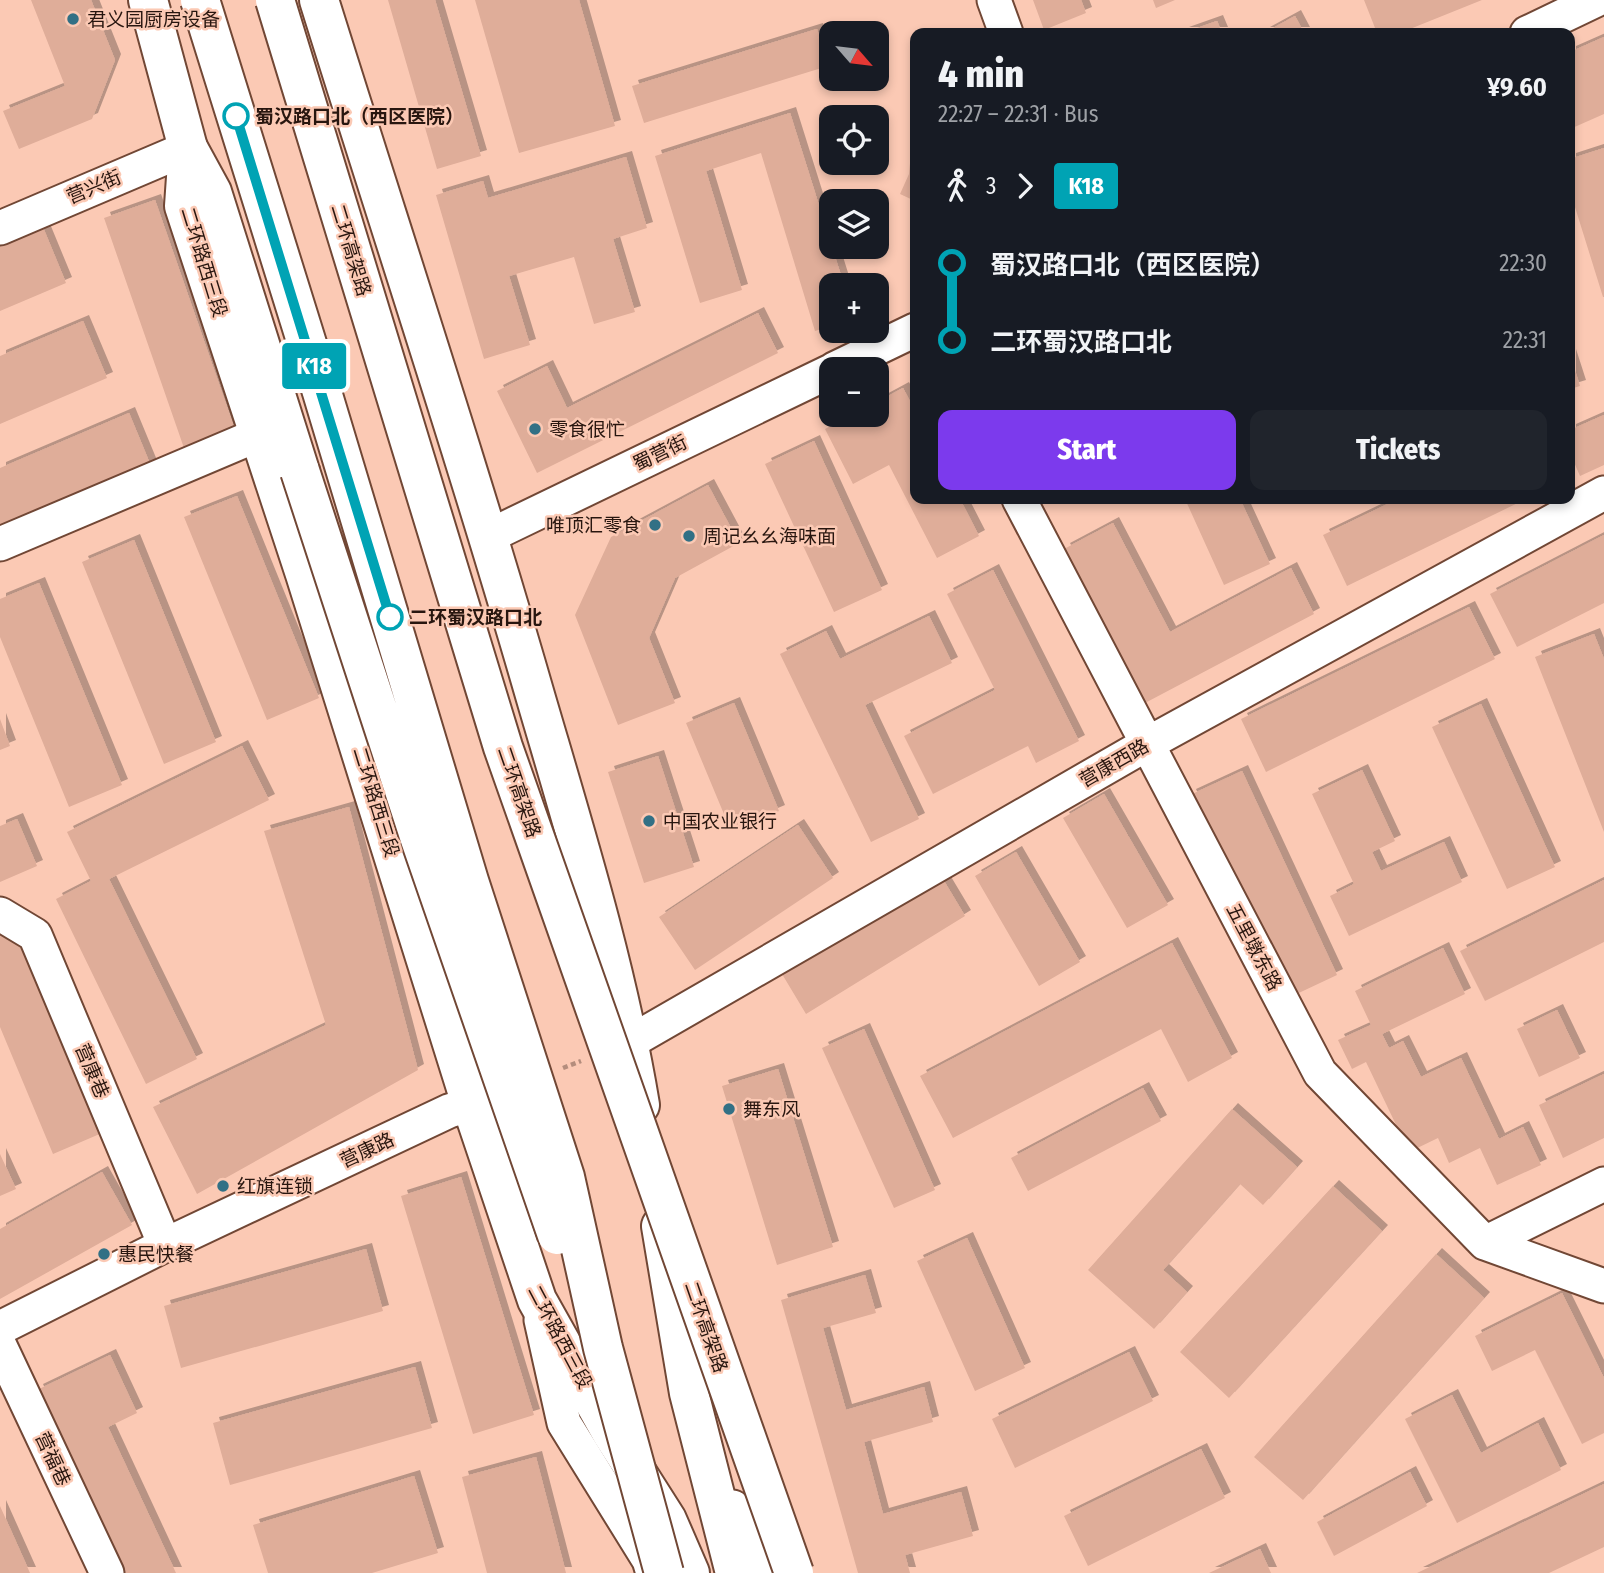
<!DOCTYPE html>
<html lang="en">
<head>
<meta charset="utf-8">
<style>
  body { margin:0; font-family:"Fira Sans Condensed","Noto Sans SC",sans-serif; background:#20242c; color:#f1f3f6; height:100vh; display:flex; flex-direction:column; font-size:26px; white-space:nowrap }
  * { box-sizing:border-box; margin:0 }
  p { font-size:23px; color:#9ea1a6 }
  .icon { flex:none; width:38px; height:38px; fill:none; stroke:currentColor; stroke-width:2; stroke-linecap:round; stroke-linejoin:round }
  .map { position:relative; flex:1; overflow:hidden }
  .sheet { position:absolute; left:910px; top:28px; width:665px; height:476px; display:flex; flex-direction:column; background:#171b24; border-radius:14px; box-shadow:0 4px 10px #0003 }
  .sheet>* { flex:none }
  .badge { padding:0 14px; border-radius:5px; font-size:24px; line-height:46px }
  .needle { width:46px; rotate:118deg }
  .tools { position:absolute; left:819px; top:21px; display:grid; gap:14px }
  .tools a { display:grid; place-items:center; width:70px; height:70px; border-radius:14px; background:#171b24; box-shadow:0 4px 10px #0003; font-size:35px }
  .map>.badge { position:absolute; translate:-50% -50%; box-shadow:0 0 0 4px #fff }
  .legs { display:flex; align-items:center; gap:10px; height:77px; padding:0 28px; font-size:23px }
  .legs p { margin-inline-start:auto }
  .headline { display:flex; align-items:center; justify-content:space-between; height:119px; padding:0 28px }
  h1 { font-size:38px; font-weight:800; line-height:52px }
  .button { display:flex; gap:14px; margin-top:auto; padding:14px 28px }
  .button a { flex:1; height:80px; border-radius:14px; background:#7c3aed; color:#fff; font-size:28px; font-weight:800; line-height:80px; text-align:center }
  .button a+a { background:#20242c; color:#f1f3f6 }
  ul { padding:0 28px; list-style:none }
  li { display:flex; align-items:center; gap:24px; height:77px; font-size:26px }
  li i { display:grid; place-items:center; width:10px; height:100%; margin:0 9px; background:currentColor }
  li i::after { content:''; width:18px; height:18px; margin:-9px; border:5px solid; border-radius:50%; background:#171b24 }
  li p { margin-inline-start:auto }
  li:first-child i { background:linear-gradient(#0000 50%,currentColor 0) }
  li:last-child i { background:linear-gradient(currentColor 50%,#0000 0) }
  .map>svg:first-child { display:block }
</style>
</head>
<body>
<div class="map">
<svg width="1604" height="1573" viewBox="0 0 1604 1573">
  <defs>
    <filter id="shadow"><feDropShadow dx="6" dy="-6" stdDeviation="0" flood-color="#0004"/></filter>
  </defs>
  <rect width="100%" height="100%" fill="#fbc9b4"/>
  <!-- building -->
  <path fill="#dfad99" filter="url(#shadow)" d="M31,0H91L115,60L92,119L19,149L3,111L65,86Z
    M388,0H435L481,156L437,169Z
    M475,0H579L615,126L519,153Z
    M1033,0H1081L1086,13L1044,30Z
    M1153,0H1175L1156,8Z
    M1364,0H1482L1400,33H1377Z
    M1295,16L1304,33H1264Z
    M1217,21L1222,33H1183Z
    M817,29L828,66L644,123L632,86Z
    M1604,37V114L1570,129V52Z
    M790,113L844,285H831V326L815,331L761,153L706,171L742,290L700,303L655,156Z
    M913,129H915V201L900,194L909,174Z
    M1604,148V297H1603L1570,191V159Z
    M626,157L647,228L613,239L635,312L594,324L574,257L509,276L530,345L484,359L436,195L483,181L488,198Z
    M155,200L235,430L184,448L104,218Z
    M42,225L66,283L0,311V243Z
    M758,313L778,353L537,473L497,391L547,366L567,408Z
    M83,321L107,378L0,424V356Z
    M1570,355L1580,386L1570,389Z
    M903,388L915,411V499H960L979,536L937,558L889,465L853,484L825,429L852,415H877V402Z
    M129,413L153,471L0,536V468Z
    M1604,415V465L1580,476L1570,453V430Z
    M814,441L882,590L834,612L765,464Z
    M708,485L739,543L675,578L649,638L675,703L618,725L575,615L611,537Z
    M237,496L319,698L267,720L184,517Z
    M1185,499H1240L1270,564L1224,585Z
    M1398,499H1526L1347,586L1323,535Z
    M1113,523L1170,632L1291,568L1314,614L1145,703L1064,549Z
    M1604,535V603L1517,647L1490,594Z
    M134,540L216,742L164,764L82,562Z
    M993,570L1079,741L1036,763L1028,746L933,794L904,736L995,690L947,594Z
    M39,583L122,785L69,807L0,637V599Z
    M1469,607L1495,659L1266,772L1241,719Z
    M929,616L952,663L865,705L919,819L871,842L780,654L826,631L840,659Z
    M1594,634L1604,659V832L1535,657Z
    M734,703L779,811L731,831L686,723Z
    M1481,704L1555,867L1507,889L1432,727Z
    M0,719L10,746L0,750Z
    M242,746L269,800L109,879L197,1059L146,1084L56,899L91,881L67,832Z
    M658,756L694,867L644,883L608,772Z
    M1362,770L1395,841L1372,852L1381,871L1444,842L1462,882L1349,936L1330,896L1354,884L1312,794Z
    M1242,771L1337,975L1286,999L1190,795Z
    M1104,794L1168,905L1127,928L1063,818Z
    M349,807L418,1070L197,1194L153,1107L326,1025L264,831Z
    M17,819L37,866L0,882V826Z
    M798,825L833,878L695,970L659,917Z
    M1016,852L1080,962L1039,986L975,876Z
    M941,876L965,916L806,1014L782,974Z
    M1604,880V942L1485,1001L1460,951Z
    M15,927L102,1133L53,1154L0,1027V933Z
    M1172,943L1232,1058L1188,1082L1161,1029L953,1138L920,1076Z
    M1443,948L1465,994L1382,1034L1389,1048L1403,1041L1421,1077L1461,1058L1499,1139L1523,1127L1541,1165L1497,1185L1480,1148L1449,1163L1438,1138L1409,1152L1366,1062L1352,1069L1338,1040L1371,1025L1355,991Z
    M1557,1010L1580,1058L1539,1077L1517,1029Z
    M864,1029L935,1190L894,1208L822,1048Z
    M778,1069L833,1247L777,1265L722,1086Z
    M1604,1074V1138L1563,1158L1539,1105Z
    M1143,1088L1161,1121L1028,1191L1011,1158Z
    M1232,1109L1297,1167L1263,1205L1240,1184L1163,1270L1187,1292L1154,1329L1088,1270Z
    M0,1154L16,1189L0,1196Z
    M102,1172L132,1225L0,1299V1229Z
    M461,1177L534,1415L473,1434L401,1196Z
    M1333,1186L1382,1231L1229,1398L1180,1352Z
    M967,1238L1025,1368L975,1391L917,1261Z
    M366,1249L383,1311L181,1368L164,1306Z
    M1436,1254L1484,1298L1303,1500L1254,1457Z
    M865,1275L876,1313L823,1328L846,1410L924,1387L933,1422L864,1442L883,1514L961,1492L973,1536L905,1555L910,1573H858L781,1300Z
    M1562,1293L1604,1378V1433L1582,1444L1535,1350L1492,1371L1475,1336Z
    M1129,1352L1153,1401L1015,1468L992,1419Z
    M110,1355L137,1413L108,1427L176,1573H123L37,1390Z
    M415,1367L432,1428L230,1485L213,1423Z
    M1452,1395L1481,1453L1538,1423L1561,1470L1457,1523L1405,1419Z
    M1201,1449L1225,1498L1088,1566L1064,1516Z
    M536,1457L566,1573H487L462,1477Z
    M1410,1472L1427,1506L1334,1556L1317,1522Z
    M414,1476L438,1553L372,1573H268L253,1525Z
    M1604,1484V1547L1549,1573H1417Z
    M0,1506L30,1573H0Z
    M1260,1549L1271,1573H1209Z"/>
  <g fill="none" stroke-linecap="round" stroke-linejoin="round">
    <defs>
      <path id="minor" d="M994,0L1006,33
        M1527,33L1596,0
        M0,228L188,148
        M834,369L915,330
        M1019,499L1320,1073L1485,1243L1604,1286
        M489,536L831,371
        M0,544L260,434
        M0,914L35,935L165,1245
        M630,1042L1147,744L1604,493
        M1485,1243L1604,1184
        M541,1320L564,1423L649,1560L653,1573
        M0,1328L165,1245L449,1111L471,1104
        M0,1346L107,1573
        M733,1507L758,1573"/>
      <path id="major" d="M148,0L188,148L184,206L305,574L471,1104L537,1300L611,1432L667,1520L690,1573
        M319,0C392,234 469,466 537,702C576,835 617,967 640,1105
        M661,1226L689,1393L735,1573"/>
      <path id="highway" d="M188,148L212,192L300,471"/>
    </defs>
    <!-- minor casing -->
    <use href="#minor" stroke="#714735" stroke-width="37"/>
    <!-- major casing -->
    <use href="#major" stroke="#714735" stroke-width="42"/>
    <!-- highway casing -->
    <use href="#highway" stroke="#714735" stroke-width="42"/>
    <!-- path -->
    <path stroke="#b48d7d" stroke-width="4.5" stroke-dasharray="5 3.5" stroke-linecap="butt" d="M563,1068L581,1061"/>
    <!-- minor -->
    <use href="#minor" stroke="#fff" stroke-width="33"/>
    <!-- major -->
    <use href="#major" stroke="#fff" stroke-width="38"/>
    <!-- highway -->
    <use href="#highway" stroke="#fff" stroke-width="38"/>
    <defs>
      <path id="highway-bridge" d="M200,0L322,392L469,881L565,1177L603,1348L664,1573
        M275,0L503,747L794,1573
        M300,471L420,839L557,1235"/>
    </defs>
    <!-- highway-bridge casing -->
    <use href="#highway-bridge" stroke="#714735" stroke-width="42" stroke-linecap="butt"/>
    <!-- highway-bridge -->
    <use href="#highway-bridge" stroke="#fff" stroke-width="38"/>
  </g>
  <g fill="none" stroke-linecap="round" stroke-linejoin="round">
    <defs>
      <path id="line-1" d="M236,116L390,617"/>
    </defs>
    <!-- line-1 casing -->
    <use href="#line-1" stroke="#fff" stroke-width="16"/>
    <!-- line-1 -->
    <use href="#line-1" stroke="#00a3b4" stroke-width="10"/>
  </g>
  <!-- markers -->
  <g fill="#327085" stroke="#fbc9b4" stroke-width="2.5">
    <circle cx="73" cy="19" r="7"/>
    <circle cx="535" cy="429" r="7"/>
    <circle cx="655" cy="525" r="7"/>
    <circle cx="689" cy="536" r="7"/>
    <circle cx="649" cy="821" r="7"/>
    <circle cx="729" cy="1109" r="7"/>
    <circle cx="223" cy="1186" r="7"/>
    <circle cx="104" cy="1254" r="7"/>
  </g>
  <g fill="#fff" stroke="#00a3b4" stroke-width="3.5">
    <circle cx="236" cy="116" r="12"/>
    <circle cx="390" cy="617" r="12"/>
  </g>
  <g text-anchor="middle" dominant-baseline="central" stroke-width="5" stroke-linejoin="round" paint-order="stroke">
    <!-- poi labels -->
    <g font-size="19" fill="#28160f" stroke="#fbc9b4" text-anchor="start">
      <text x="87" y="19">君义园厨房设备</text>
      <text x="549" y="429">零食很忙</text>
      <text x="641" y="525" text-anchor="end">唯顶汇零食</text>
      <text x="703" y="536">周记幺幺海味面</text>
      <text x="663" y="821">中国农业银行</text>
      <text x="743" y="1109">舞东风</text>
      <text x="237" y="1186">红旗连锁</text>
      <text x="118" y="1254">惠民快餐</text>
    </g>
    <!-- stop labels -->
    <g font-size="19" font-weight="bold" fill="#28160f" stroke="#fbc9b4" text-anchor="start">
      <text x="255" y="116">蜀汉路口北（西区医院）</text>
      <text x="409" y="617">二环蜀汉路口北</text>
    </g>
    <!-- street labels -->
    <g font-size="19" fill="#28160f" stroke="#fbc9b4">
      <text transform="translate(94 187) rotate(-23)">营兴街</text>
      <text transform="translate(351 250) rotate(73)">二环高架路</text>
      <text transform="translate(204 262) rotate(73)">二环路西三段</text>
      <text transform="translate(660 453) rotate(-26)">蜀营街</text>
      <text transform="translate(1114 763) rotate(-30)">营康西路</text>
      <text transform="translate(519 792) rotate(71)">二环高架路</text>
      <text transform="translate(376 802) rotate(73)">二环路西三段</text>
      <text transform="translate(1254 947) rotate(62)">五里墩东路</text>
      <text transform="translate(92 1071) rotate(67)">营康巷</text>
      <text transform="translate(367 1150) rotate(-25)">营康路</text>
      <text transform="translate(706 1327) rotate(71)">二环高架路</text>
      <text transform="translate(560 1337) rotate(62)">二环路西三段</text>
      <text transform="translate(53 1459) rotate(65)">营福巷</text>
    </g>
  </g>
</svg>
<div class="tools">
<a><svg class="needle" viewBox="-14 -14 28 28"><path d="M0-13l5 13h-10z" fill="#e53935"/><path d="M0 13l5-13h-10z" fill="#9ea1a6"/></svg></a>
<a><svg class="icon" aria-label="locate" viewBox="0 0 24 24"><circle cx="12" cy="12" r="6"/><path d="M12 2v4M12 18v4M2 12h4M18 12h4"/></svg></a>
<a><svg class="icon" aria-label="layers" viewBox="0 0 24 24"><path d="M12 4l9 5-9 5-9-5zM3 14l9 5 9-5"/></svg></a>
<a>+</a>
<a>−</a>
</div>
<b class="badge" style="left:314px;top:366px;background:#00a3b4;color:#fff">K18</b>
<section class="sheet">
<div class="headline"><div><h1>4 min</h1><p>22:27 – 22:31 · Bus</p></div><b>¥9.60</b></div>
<div class="legs"><svg class="icon" aria-label="walk" viewBox="0 0 24 24"><circle cx="13" cy="4" r="2"/><path d="M13 8l-2 6 4 7M11 14l-3 7M7 12l3-4h3l4 4"/></svg>3<svg class="icon" aria-label="forward" viewBox="0 0 24 24"><path d="M9 5l7 7-7 7"/></svg><b class="badge" style="background:#00a3b4;color:#fff">K18</b></div>
<ul>
<li><i style="color:#00a3b4"></i><b>蜀汉路口北（西区医院）</b><p>22:30</p></li>
<li><i style="color:#00a3b4"></i><b>二环蜀汉路口北</b><p>22:31</p></li>
</ul>
<div class="button"><a>Start</a><a>Tickets</a></div>
</section>
</div>
</body>
</html>
